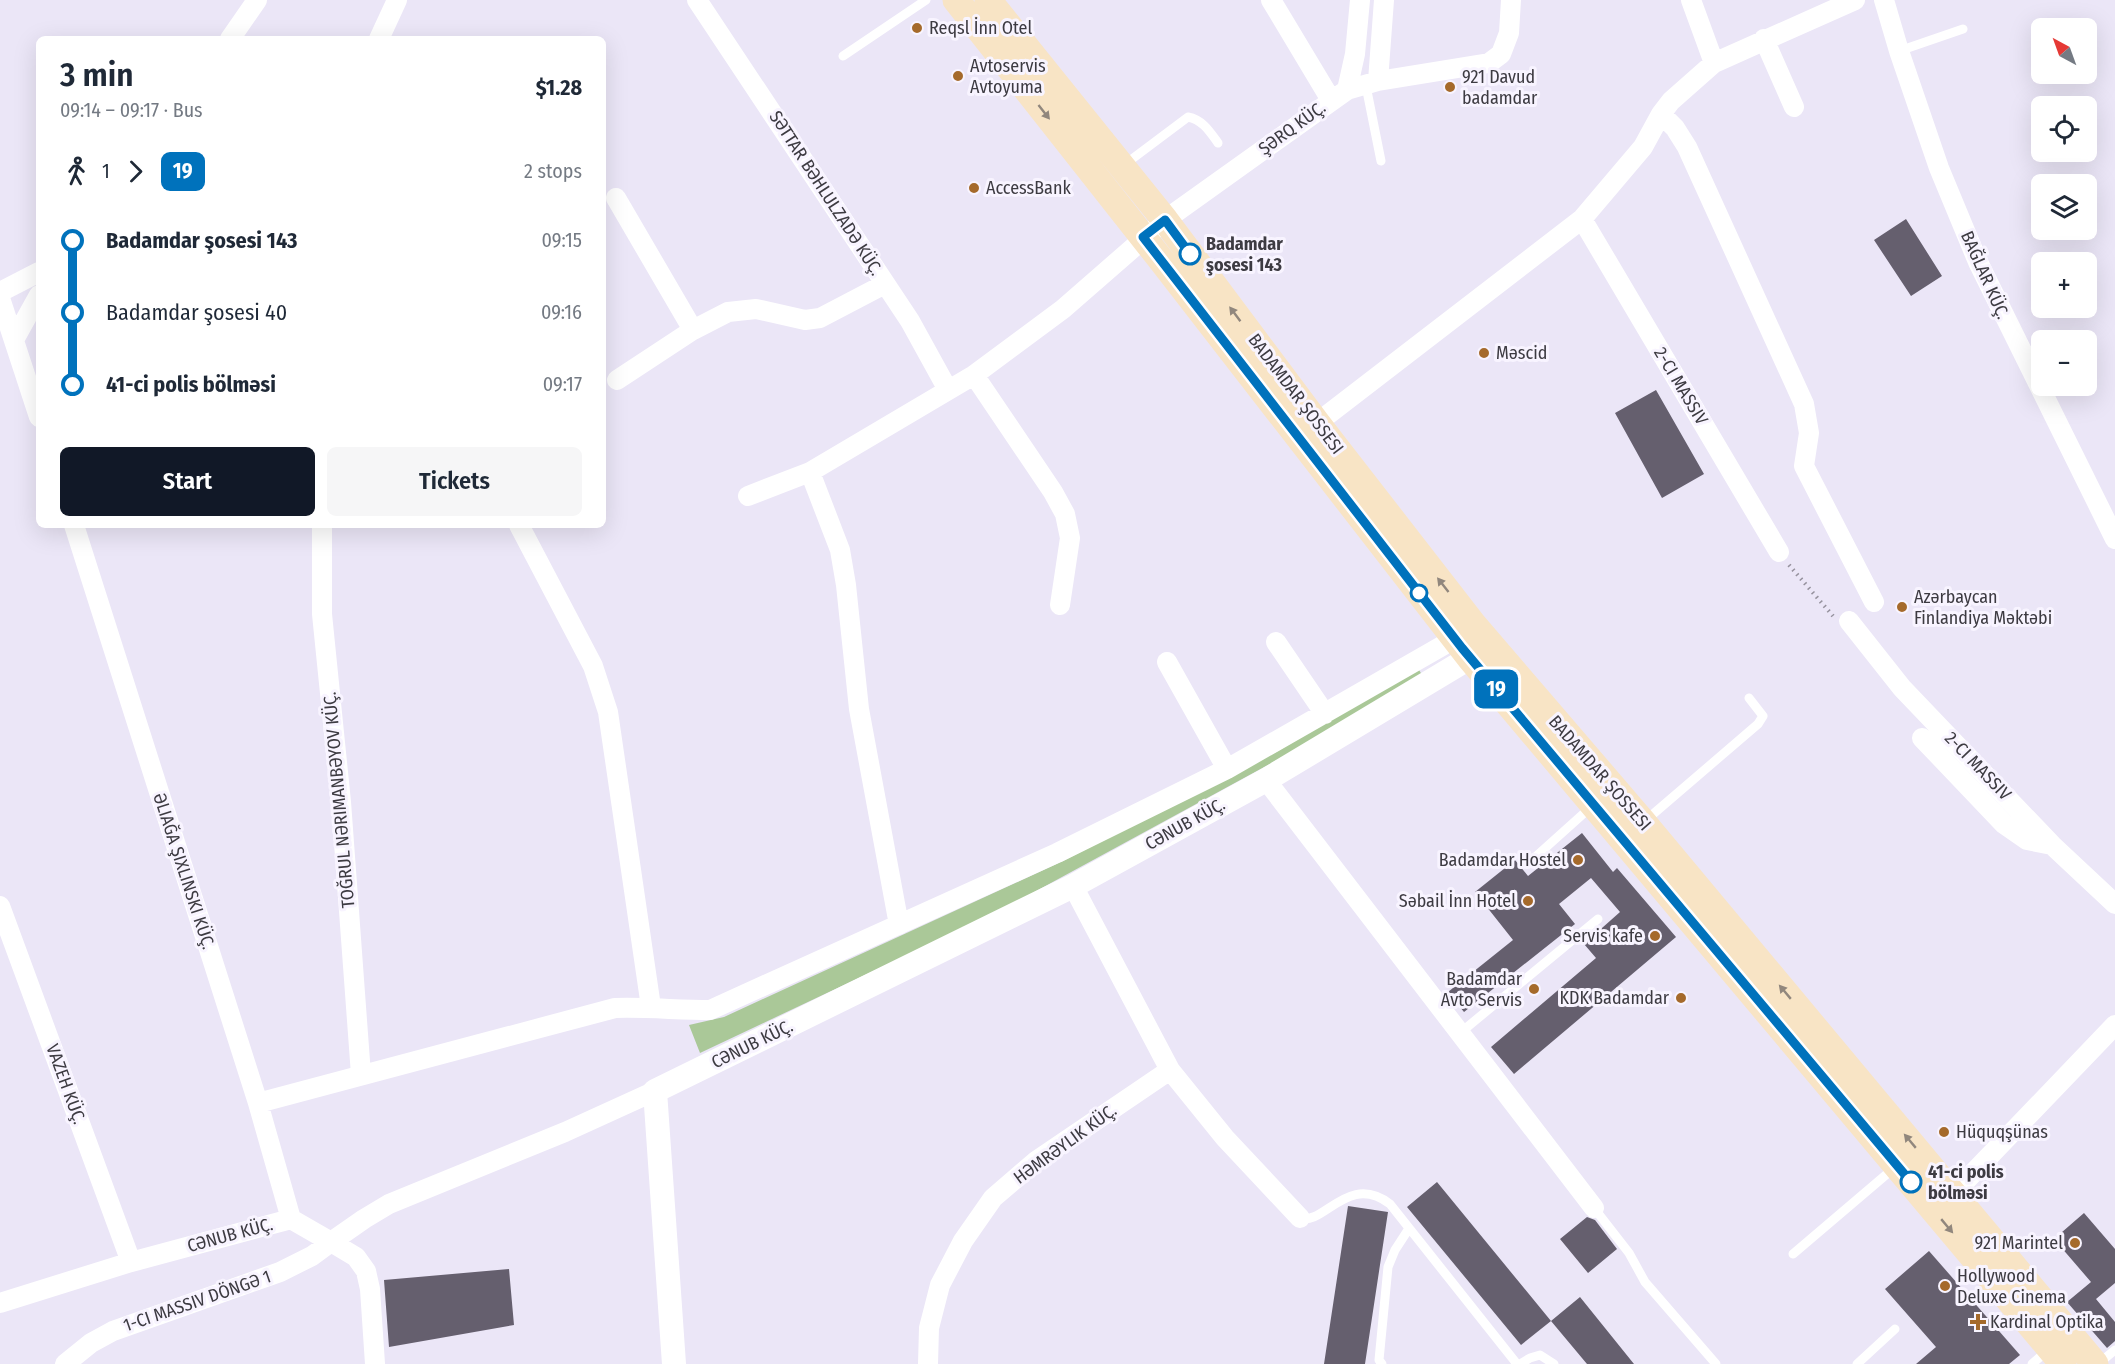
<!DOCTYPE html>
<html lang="en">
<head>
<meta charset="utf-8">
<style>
  body { margin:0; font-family:"Fira Sans Condensed",sans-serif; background:#f6f6f7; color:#1f2937; height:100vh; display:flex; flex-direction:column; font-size:22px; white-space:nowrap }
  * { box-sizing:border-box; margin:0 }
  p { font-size:20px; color:#747a83 }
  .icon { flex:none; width:33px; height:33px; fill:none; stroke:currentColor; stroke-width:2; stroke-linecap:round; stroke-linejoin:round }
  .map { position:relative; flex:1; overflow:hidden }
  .drawer { position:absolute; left:36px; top:36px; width:570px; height:492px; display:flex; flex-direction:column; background:#fff; border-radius:9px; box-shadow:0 6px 24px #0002 }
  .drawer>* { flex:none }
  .badge { padding:0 12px; border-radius:9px; font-size:21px; line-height:39px }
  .needle { width:39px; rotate:319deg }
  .buttons { position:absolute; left:2031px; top:18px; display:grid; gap:12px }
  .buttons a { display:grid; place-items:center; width:66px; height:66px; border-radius:9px; background:#fff; box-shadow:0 6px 24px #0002; font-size:30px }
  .map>.badge { position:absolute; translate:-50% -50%; box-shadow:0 0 0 3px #fff }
  .legs { display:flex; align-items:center; gap:9px; height:66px; padding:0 24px; font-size:20px }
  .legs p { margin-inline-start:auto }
  .overview { display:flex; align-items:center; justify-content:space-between; height:102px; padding:0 24px }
  h1 { font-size:33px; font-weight:600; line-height:45px }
  .button { display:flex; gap:12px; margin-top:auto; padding:12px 24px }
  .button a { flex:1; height:69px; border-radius:9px; background:#111827; color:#fff; font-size:24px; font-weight:600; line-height:69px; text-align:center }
  .button a+a { background:#f6f6f7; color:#1f2937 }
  ul { padding:0 24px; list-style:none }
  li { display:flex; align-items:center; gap:21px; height:72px; font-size:22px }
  li i { display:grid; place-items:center; width:9px; height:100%; margin:0 8px; background:currentColor }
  li i::after { content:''; width:15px; height:15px; margin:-8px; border:4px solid; border-radius:50%; background:#fff }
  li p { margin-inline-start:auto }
  li:first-child i { background:linear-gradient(#0000 50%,currentColor 0) }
  li:last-child i { background:linear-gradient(currentColor 50%,#0000 0) }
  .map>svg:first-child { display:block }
</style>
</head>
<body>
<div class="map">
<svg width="2115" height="1364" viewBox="0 0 2115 1364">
  <rect width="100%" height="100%" fill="#ebe6f7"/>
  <!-- green -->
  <path fill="#aac898" d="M1418,668L1422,675L1290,753L992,915L700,1053L689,1025L724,1017L1063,861L1278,751Z"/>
  <!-- building -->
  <path fill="#655f6e" d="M1906,219L1942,276L1911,296L1874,240Z
    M1656,390L1704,474L1662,498L1615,413Z
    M1582,833L1613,872L1617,868L1676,937L1514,1074L1491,1047L1596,958L1584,944L1620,912L1591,878L1559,904L1575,924L1464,1012L1448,992L1513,940L1475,892L1515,860L1528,876Z
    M1437,1182L1551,1321L1521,1345L1407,1207Z
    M1348,1206L1388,1212L1365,1364H1324Z
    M2084,1213L2115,1249V1283L2096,1299L2115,1322V1341L2107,1348L2067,1302L2091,1282L2054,1239Z
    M1587,1217L1595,1220L1617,1249L1588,1273L1560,1239Z
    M1929,1251L2020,1355L2009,1364H1916L1936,1347L1885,1289Z
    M509,1269L514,1325L389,1347L384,1280Z
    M1580,1297L1634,1364H1587L1551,1321Z"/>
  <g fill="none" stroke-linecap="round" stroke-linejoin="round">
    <!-- path -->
    <path stroke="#96929e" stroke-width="4" stroke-dasharray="1.5 4.5" stroke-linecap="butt" d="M1789,565L1833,616"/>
    <!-- service -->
    <path stroke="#fff" stroke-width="9" d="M1899,51L1963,29
      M843,56L926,0
      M1366,86L1381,161
      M1124,165L1188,117C1203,120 1210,132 1218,143
      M1645,821L1758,724L1763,716L1749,698
      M1533,859L1592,806
      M1460,1033L1598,919
      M1594,1208L1629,1253L1645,1282L1716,1364
      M1300,1218C1324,1226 1348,1172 1390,1204L1517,1364
      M1793,1254L1894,1168
      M1382,1364L1379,1360L1388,1267L1395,1250L1408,1230
      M1520,1364L1530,1358L1540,1355L1554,1364
      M1857,1364L1895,1329
      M2032,1364L2048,1350
      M2098,1364L2115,1350"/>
    <!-- minor -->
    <path stroke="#fff" stroke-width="20" d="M697,0L910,321L948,390
      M1271,0L1331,100
      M1691,0L1714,63
      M1884,0L1899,51L1939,168L1978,262L2115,539
      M230,39L257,0
      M379,39L397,0
      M1764,39L1794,107
      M1378,81L1384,0
      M1347,90L1378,81L1489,63L1501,54L1509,33L1511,0
      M1661,114L1675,128L1687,147L1804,404L1809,433L1804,466L1874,602
      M616,198L693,330
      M1582,219L1779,552
      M0,292L39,272
      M0,298L39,417
      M14,340L39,295
      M974,375L1053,492L1065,514L1070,538L1060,605
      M617,380L693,330L728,312L756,309L805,320L820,318L885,284
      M1317,423L1582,219L1643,147L1661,114L1671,101L1714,63L1855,0
      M810,472L840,550L846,585L859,709L899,925
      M748,496L810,472L974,375L1063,309L1165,220L1347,90L1355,54L1360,0
      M74,525L258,1103L291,1219
      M322,525V614L341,802L361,1075
      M519,525L593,666L608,712L651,1007
      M1849,621L1902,688L2052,845L2115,904
      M1276,642L1325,714
      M1167,662L1227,769
      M1922,738L2004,824L2027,840L2052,845
      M1266,780L1594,1208
      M1073,886L1170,1070L1225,1138L1300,1218
      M0,906L131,1262
      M258,1103L615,1008C647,1007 678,1010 710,1010L1057,853L1227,769L1442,646L1463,631
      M1953,1194L2115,1025
      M0,1303L131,1262L291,1219L331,1242L364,1219L389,1204L565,1132L655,1091
      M65,1364L91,1343L113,1331L280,1272L312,1256L331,1242L356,1257L366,1271L370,1289L375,1364
      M928,1364L929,1328L940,1285L963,1241L993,1198L1036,1161L1170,1070"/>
    <!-- tertiary -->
    <path stroke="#fff" stroke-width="24" d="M674,1364L655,1091L1073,886L1266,780L1486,648"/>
    <!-- secondary -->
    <path stroke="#f8e4c5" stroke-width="27" d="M956,0L1158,256L1470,658L2063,1364
      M988,0L1165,220L1317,423L1473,624L1643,822L2095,1364"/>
  </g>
  <!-- one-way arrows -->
  <defs><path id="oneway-solid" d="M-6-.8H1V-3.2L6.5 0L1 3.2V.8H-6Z" transform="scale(1.5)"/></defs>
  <g fill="#91877d">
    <use href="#oneway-solid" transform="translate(1044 112) rotate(52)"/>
    <use href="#oneway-solid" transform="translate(1235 314) rotate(-127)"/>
    <use href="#oneway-solid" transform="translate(1443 585) rotate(-128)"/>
    <use href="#oneway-solid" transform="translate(1785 992) rotate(-130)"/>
    <use href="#oneway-solid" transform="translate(1910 1141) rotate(-130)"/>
    <use href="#oneway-solid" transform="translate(1947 1226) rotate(50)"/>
  </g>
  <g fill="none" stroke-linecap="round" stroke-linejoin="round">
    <defs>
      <path id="line-1" d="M1190,254L1165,220L1143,237L1462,648L1911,1182"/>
    </defs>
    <!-- line-1 casing -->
    <use href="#line-1" stroke="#fff" stroke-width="14"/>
    <!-- line-1 -->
    <use href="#line-1" stroke="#0072bc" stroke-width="9"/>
  </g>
  <!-- markers -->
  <g fill="#a56a2b" stroke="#f8f4ff" stroke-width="2">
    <circle cx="917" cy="28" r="6"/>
    <circle cx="958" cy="76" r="6"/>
    <circle cx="1450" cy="87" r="6"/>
    <circle cx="974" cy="188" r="6"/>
    <circle cx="1484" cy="353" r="6"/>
    <circle cx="1902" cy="607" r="6"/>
    <circle cx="1578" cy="860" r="6"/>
    <circle cx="1528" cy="901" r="6"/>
    <circle cx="1655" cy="936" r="6"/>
    <circle cx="1534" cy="989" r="6"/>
    <circle cx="1681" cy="998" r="6"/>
    <circle cx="1944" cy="1132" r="6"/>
    <circle cx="2075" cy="1243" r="6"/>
    <circle cx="1945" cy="1286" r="6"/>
    <path d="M1975 1313h6v6h6v6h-6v6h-6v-6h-6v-6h6z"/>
  </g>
  <g fill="#fff" stroke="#0072bc" stroke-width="3">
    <circle cx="1190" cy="254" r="10"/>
    <circle cx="1419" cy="593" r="8"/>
    <circle cx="1911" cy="1182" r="10"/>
  </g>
  <g text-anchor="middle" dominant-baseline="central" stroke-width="6" stroke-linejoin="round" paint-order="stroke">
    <!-- poi labels -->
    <g font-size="18" fill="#3d3b42" stroke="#f8f4ff" text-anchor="start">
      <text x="929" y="28">Reqsl İnn Otel</text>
      <text x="970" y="66">Avtoservis<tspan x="970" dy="21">Avtoyuma</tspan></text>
      <text x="1462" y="77">921 Davud<tspan x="1462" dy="21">badamdar</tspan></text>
      <text x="986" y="188">AccessBank</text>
      <text x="1496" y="353">Məscid</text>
      <text x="1914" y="597">Azərbaycan<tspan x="1914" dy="21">Finlandiya Məktəbi</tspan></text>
      <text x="1566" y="860" text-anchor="end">Badamdar Hostel</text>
      <text x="1516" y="901" text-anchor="end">Səbail İnn Hotel</text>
      <text x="1643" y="936" text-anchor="end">Servis kafe</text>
      <text x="1522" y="979" text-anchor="end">Badamdar<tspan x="1522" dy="21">Avto Servis</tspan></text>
      <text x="1669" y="998" text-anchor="end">KDK Badamdar</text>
      <text x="1956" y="1132">Hüquqşünas</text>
      <text x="2063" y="1243" text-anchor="end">921 Marintel</text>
      <text x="1957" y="1276">Hollywood<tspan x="1957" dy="21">Deluxe Cinema</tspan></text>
      <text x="1990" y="1322">Kardinal Optika</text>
    </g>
    <!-- street labels -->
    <g font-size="18" fill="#3d3b42" stroke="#f8f4ff">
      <text transform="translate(1292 128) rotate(-36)">ŞƏRQ KÜÇ.</text>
      <text transform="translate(826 193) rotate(57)">SƏTTAR BƏHLULZADƏ KÜÇ.</text>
      <text transform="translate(1985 275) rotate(66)">BAĞLAR KÜÇ.</text>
      <text transform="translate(1681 386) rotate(59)">2-CI MASSIV</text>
      <text transform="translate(1296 394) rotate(53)">BADAMDAR ŞOSSESI</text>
      <text transform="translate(1978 766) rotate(46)">2-CI MASSIV</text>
      <text transform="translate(1600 773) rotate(49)">BADAMDAR ŞOSSESI</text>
      <text transform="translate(339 800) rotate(-95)">TOĞRUL NƏRIMANBƏYOV KÜÇ.</text>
      <text transform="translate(1185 824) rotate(-29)">CƏNUB KÜÇ.</text>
      <text transform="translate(184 871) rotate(72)">ƏLIAĞA ŞIXLINSKI KÜÇ.</text>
      <text transform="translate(752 1044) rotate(-26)">CƏNUB KÜÇ.</text>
      <text transform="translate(66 1084) rotate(70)">VAZEH KÜÇ.</text>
      <text transform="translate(1065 1144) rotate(-36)">HƏMRƏYLIK KÜÇ.</text>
      <text transform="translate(230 1235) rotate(-15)">CƏNUB KÜÇ.</text>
      <text transform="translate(197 1301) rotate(-19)">1-CI MASSIV DÖNGƏ 1</text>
    </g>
    <!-- stop labels -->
    <g font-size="18" font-weight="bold" fill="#3d3b42" stroke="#f8f4ff" text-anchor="start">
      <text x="1206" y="244">Badamdar<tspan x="1206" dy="21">şosesi 143</tspan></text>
      <text x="1928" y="1172">41-ci polis<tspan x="1928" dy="21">bölməsi</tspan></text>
    </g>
  </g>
</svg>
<div class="buttons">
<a><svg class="needle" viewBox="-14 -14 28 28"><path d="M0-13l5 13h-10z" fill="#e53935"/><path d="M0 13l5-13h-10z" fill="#747a83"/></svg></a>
<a><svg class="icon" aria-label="locate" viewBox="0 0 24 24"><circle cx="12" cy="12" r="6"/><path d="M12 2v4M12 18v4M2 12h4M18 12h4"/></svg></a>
<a><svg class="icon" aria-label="layers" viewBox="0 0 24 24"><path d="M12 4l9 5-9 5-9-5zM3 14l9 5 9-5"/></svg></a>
<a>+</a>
<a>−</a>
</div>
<b class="badge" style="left:1496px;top:689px;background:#0072bc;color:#fff">19</b>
<section class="drawer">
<div class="overview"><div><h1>3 min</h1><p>09:14 – 09:17 · Bus</p></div><b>$1.28</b></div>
<div class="legs"><svg class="icon" aria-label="walk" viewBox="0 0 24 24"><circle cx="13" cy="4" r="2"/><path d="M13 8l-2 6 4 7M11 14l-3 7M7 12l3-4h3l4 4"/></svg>1<svg class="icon" aria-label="forward" viewBox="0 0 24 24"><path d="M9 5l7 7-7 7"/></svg><b class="badge" style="background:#0072bc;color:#fff">19</b><p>2 stops</p></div>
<ul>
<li><i style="color:#0072bc"></i><b>Badamdar şosesi 143</b><p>09:15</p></li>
<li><i style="color:#0072bc"></i><span>Badamdar şosesi 40</span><p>09:16</p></li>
<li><i style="color:#0072bc"></i><b>41-ci polis bölməsi</b><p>09:17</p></li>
</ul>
<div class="button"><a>Start</a><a>Tickets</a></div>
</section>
</div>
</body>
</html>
